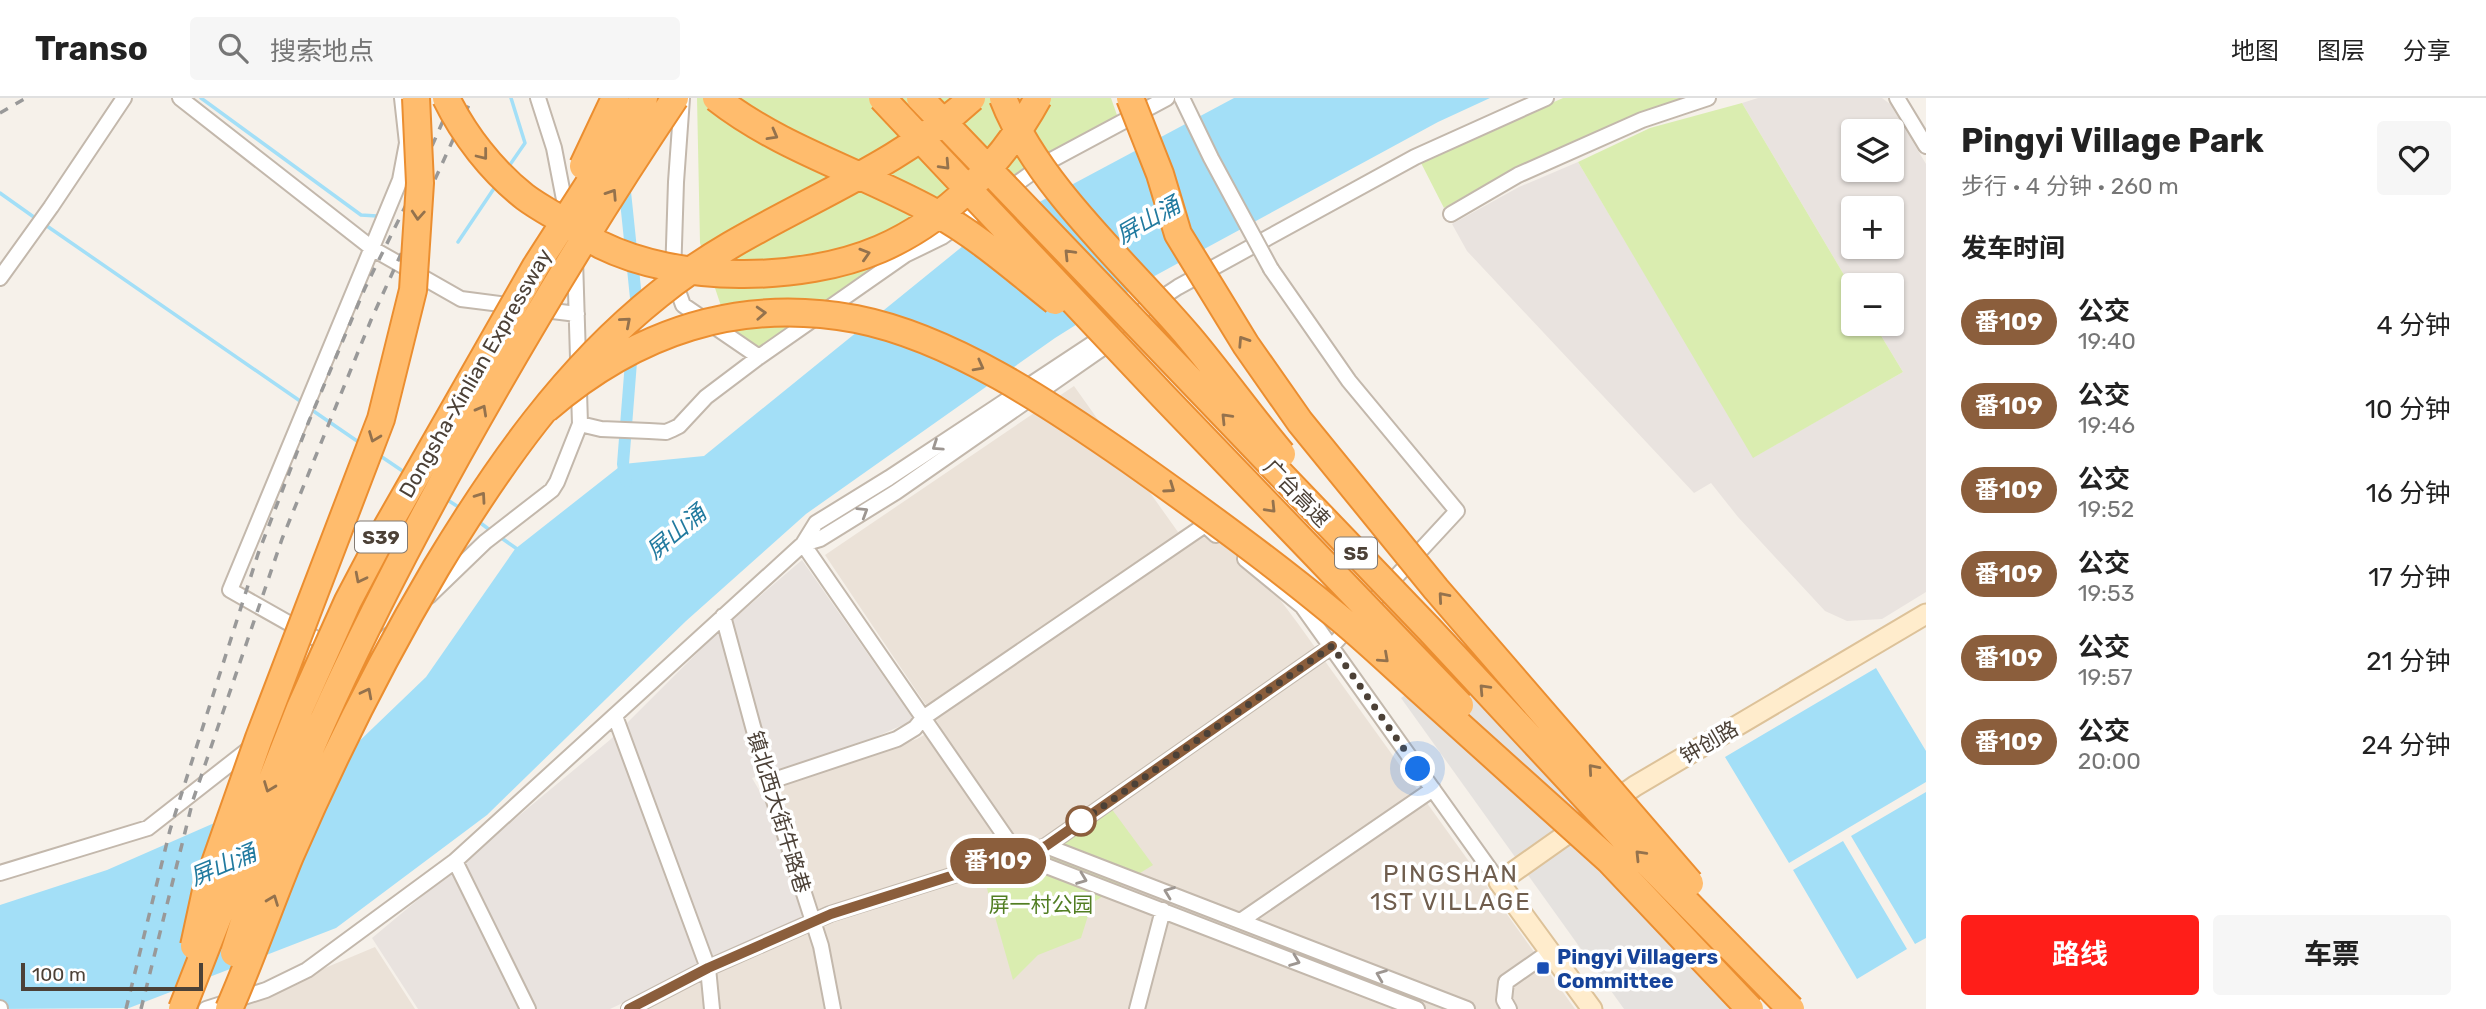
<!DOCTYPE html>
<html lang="zh">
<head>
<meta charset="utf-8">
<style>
  body { margin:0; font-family:Rubik,"Noto Sans SC",sans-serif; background:#f6f6f6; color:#222; height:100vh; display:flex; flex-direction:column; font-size:26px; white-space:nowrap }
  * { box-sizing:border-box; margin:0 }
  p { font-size:23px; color:#767676 }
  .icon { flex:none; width:38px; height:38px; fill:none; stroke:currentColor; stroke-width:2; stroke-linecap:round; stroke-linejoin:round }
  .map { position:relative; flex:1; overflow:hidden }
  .sheet { display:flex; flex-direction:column; background:#fff; width:560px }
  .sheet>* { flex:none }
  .badge { padding:0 14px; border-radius:23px; font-size:24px; line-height:46px }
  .fabs { position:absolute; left:1841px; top:21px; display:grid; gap:14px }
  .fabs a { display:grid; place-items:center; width:63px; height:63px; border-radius:7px; background:#fff; box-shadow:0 2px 5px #0004; font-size:35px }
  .scale { position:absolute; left:21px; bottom:18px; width:182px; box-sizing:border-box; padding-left:7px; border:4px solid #4c4137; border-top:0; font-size:19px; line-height:24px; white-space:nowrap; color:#4c4137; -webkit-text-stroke:5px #fff; paint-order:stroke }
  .you { position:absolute; width:35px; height:35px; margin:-18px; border:5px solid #fff; border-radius:50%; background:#1a73e8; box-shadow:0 0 0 10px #1a73e833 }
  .map>.badge { position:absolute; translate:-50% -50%; box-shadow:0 0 0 4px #fff }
  h2 { padding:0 35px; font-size:26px; line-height:63px }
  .round { display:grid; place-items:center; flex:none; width:74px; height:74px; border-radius:7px; background:#f6f6f6 }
  .headline { display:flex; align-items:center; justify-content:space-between; height:119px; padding:0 35px }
  h1 { font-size:33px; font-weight:700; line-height:52px }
  .action { display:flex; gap:14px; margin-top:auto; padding:14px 35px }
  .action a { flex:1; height:80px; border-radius:7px; background:#ff1e19; color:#fff; font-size:28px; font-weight:700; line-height:80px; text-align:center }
  .action a+a { background:#f6f6f6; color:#222 }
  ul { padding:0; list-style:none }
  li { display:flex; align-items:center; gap:21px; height:84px; padding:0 35px }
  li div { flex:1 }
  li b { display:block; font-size:26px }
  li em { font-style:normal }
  li .badge { min-width:77px; font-weight:700; text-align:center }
  header { display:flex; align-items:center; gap:42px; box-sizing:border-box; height:98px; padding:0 35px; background:#fff; border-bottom:2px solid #e0e0e0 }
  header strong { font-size:33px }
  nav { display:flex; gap:38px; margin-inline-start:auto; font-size:24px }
  .search { width:490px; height:63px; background:#f6f6f6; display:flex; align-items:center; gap:18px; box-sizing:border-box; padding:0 24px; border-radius:7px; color:#767676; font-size:26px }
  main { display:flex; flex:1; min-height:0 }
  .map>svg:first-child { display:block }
</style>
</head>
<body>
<header>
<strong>Transo</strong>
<div class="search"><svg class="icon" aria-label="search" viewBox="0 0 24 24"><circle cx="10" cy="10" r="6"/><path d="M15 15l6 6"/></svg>搜索地点</div>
<nav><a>地图</a><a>图层</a><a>分享</a></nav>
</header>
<main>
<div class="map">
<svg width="1926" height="911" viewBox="0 0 1926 911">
  <rect width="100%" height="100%" fill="#f6f1ea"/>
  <!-- residential -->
  <path fill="#ebe2d8" d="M1074,288L1178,434L1213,412L1299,527L1575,911H645L817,825L770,691L917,641L940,628L825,457Z
    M375,849L415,911H236L237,907Z"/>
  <!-- industrial -->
  <path fill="#e9e3df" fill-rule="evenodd" d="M1758,0H1882L1890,6L1926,66V494L1882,521L1847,523L1825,513L1738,419L1711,385L1694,395L1467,153L1452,126L1519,89L1578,64L1754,359L1903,274L1874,226H1892V187H1853V192L1742,5ZM1853,33H1892V72H1853ZM1853,110H1892V149H1853Z
    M802,462L914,622L846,652L752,680L772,714L807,818L610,911H418L372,840L611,641L717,535Z"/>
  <!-- green -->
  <path fill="#daedb0" d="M697,0H1111L1118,20L1050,53L926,134L759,249L728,229L700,145Z
    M1563,0H1686L1638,16L1516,69L1444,110L1420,63Z
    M1742,5L1853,192V226H1874L1903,274L1753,360L1578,64L1650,30Z
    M1111,710L1153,767L1092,805L1081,840L1038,857L1013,882L984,780C1029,761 1072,739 1111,710Z"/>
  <!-- parking -->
  <path fill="#e5e2df" d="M1490,536L1620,687L1729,911H1624L1401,600Z"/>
  <!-- water -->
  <path fill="#a3dff7" d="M1234,0H1490L1438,24L1149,181L1055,240L806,416L686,523L487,717L336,830L129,910L0,911V807L107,772L324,677L426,579L515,451L623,366L704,358L974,139Z
    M1876,570L1926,653V684L1789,765L1725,659Z
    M1926,694V840L1915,846L1851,738Z
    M1843,743L1907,851L1857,881L1793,772Z"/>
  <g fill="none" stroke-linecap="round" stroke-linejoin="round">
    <!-- stream -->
    <path stroke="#a3dff7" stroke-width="3.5" d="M201,0L361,117L377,118
      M507,71L525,45L511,0
      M0,95L38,122
      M44,126L303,305
      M458,144L497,86
      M309,310L360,345
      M379,357L407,376
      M446,401L460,410
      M478,423L491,433
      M500,439L520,453"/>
    <!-- canal -->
    <path stroke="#a3dff7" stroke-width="12" d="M624,84L636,200L623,366L626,383"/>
    <defs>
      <path id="street" d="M180,0L373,151L461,201L516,208
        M538,0L554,50L567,117
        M682,0L676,84L673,179L683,207L759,259
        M1897,0L1926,48
        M1451,116L1518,77L1642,22L1708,0
        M0,180L51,109L124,0
        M536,211L577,216
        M580,326L601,331L649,333L666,334L673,331L679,328L706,299L759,259L905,157L942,139L1044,66L1167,0
        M803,446L1018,757L1417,911
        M803,446L820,441L896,394L1107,247
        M1245,461L1302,508L1499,784
        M429,498L485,444L552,392L557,384L580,326L575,161
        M723,518L768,684L821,848L833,911
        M331,549L230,492L400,82L407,45L402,0
        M355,567L389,537
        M615,618L708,870L712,911
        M768,684L897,641L915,630L923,620L1205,427L1216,437
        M1046,748L1467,911
        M455,763L528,911
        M0,775L148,730L254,647
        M1242,822L1433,691
        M0,910V911
        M206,911L266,892L307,872L455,763L803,446L816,425L889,380L1178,189L1415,59L1546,0
        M629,911L708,870L830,816L1046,748L1332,548L1457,413L1349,283L1271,171
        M1137,911L1163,812
        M1509,911L1504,902L1506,884L1549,854"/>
      <path id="secondary" d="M1592,911L1499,784L1635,688L1926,516"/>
    </defs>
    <!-- street casing -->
    <use href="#street" stroke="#c3b8ac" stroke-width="18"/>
    <!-- secondary casing -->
    <use href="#secondary" stroke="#ddc299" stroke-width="23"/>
    <!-- street -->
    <use href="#street" stroke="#fff" stroke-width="14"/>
    <!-- secondary -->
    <use href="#secondary" stroke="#ffeccc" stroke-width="19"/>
    <!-- rail -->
    <path stroke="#999" stroke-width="3.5" stroke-dasharray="9 9" stroke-linecap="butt" d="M0,15L26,0
      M126,911L170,732L258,456L309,323L365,190L407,105L453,0
      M141,911L193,702L282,441L371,222L472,0"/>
    <defs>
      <path id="street-bridge" d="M1182,0L1211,60L1271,171"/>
      <path id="highway-bridge" d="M446,0C464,37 492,73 525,99C537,108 552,116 565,124C577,131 588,140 601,147C678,185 801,185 880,151C947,122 1003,64 1038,0
        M716,0C781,51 862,74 934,114C978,138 1016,172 1055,203
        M882,0L1164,299L1460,607
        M920,0L1429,531L1628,745L1791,911
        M1003,0C1037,88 1128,167 1189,239C1221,277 1250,318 1282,356
        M1130,0L1160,76L1178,136L1246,247L1300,324L1436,491L1690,785
        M583,68L615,0
        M546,311C636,234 737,199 856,221C952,240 1051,307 1130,362C1198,410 1266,459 1331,513C1361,537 1389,564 1418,590C1485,650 1552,711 1619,771
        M1608,761L1750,911
        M194,848L207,788L259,640L381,321L413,192L420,85L416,0
        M234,855C288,681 369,517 457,358C525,236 597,116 675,0
        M182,911L300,610L348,503L387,429L536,168L644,0
        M229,911C251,861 269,809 290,758C333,659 381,563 436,470C497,369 565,271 658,197C754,118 880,85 972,0"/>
    </defs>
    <!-- street-bridge casing -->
    <use href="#street-bridge" stroke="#c3b8ac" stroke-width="18" stroke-linecap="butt"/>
    <!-- highway-bridge casing -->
    <use href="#highway-bridge" stroke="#eb8e30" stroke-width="30" stroke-linecap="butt"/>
    <!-- street-bridge -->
    <use href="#street-bridge" stroke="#fff" stroke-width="14"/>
    <!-- highway-bridge -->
    <use href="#highway-bridge" stroke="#ffbc6d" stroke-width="26"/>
  </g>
  <!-- one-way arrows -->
  <defs><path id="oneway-chevron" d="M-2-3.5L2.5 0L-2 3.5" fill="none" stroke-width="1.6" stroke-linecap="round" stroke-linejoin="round" transform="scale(1.75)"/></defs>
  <g stroke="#94724d">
    <use href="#oneway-chevron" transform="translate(773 37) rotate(29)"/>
    <use href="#oneway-chevron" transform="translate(483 57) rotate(52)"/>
    <use href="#oneway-chevron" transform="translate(945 67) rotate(47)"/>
    <use href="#oneway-chevron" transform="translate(612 96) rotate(-57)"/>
    <use href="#oneway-chevron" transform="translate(418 117) rotate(94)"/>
    <use href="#oneway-chevron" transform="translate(865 156) rotate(-17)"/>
    <use href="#oneway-chevron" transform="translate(1069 156) rotate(-134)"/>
    <use href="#oneway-chevron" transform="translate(761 215) rotate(-3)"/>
    <use href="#oneway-chevron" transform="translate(626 224) rotate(-41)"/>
    <use href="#oneway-chevron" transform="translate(1243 243) rotate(-123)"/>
    <use href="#oneway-chevron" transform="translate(979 268) rotate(28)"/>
    <use href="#oneway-chevron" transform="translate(482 312) rotate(-61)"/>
    <use href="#oneway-chevron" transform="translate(1226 320) rotate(-134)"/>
    <use href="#oneway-chevron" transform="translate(374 339) rotate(111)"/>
    <use href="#oneway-chevron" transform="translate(1170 390) rotate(35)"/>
    <use href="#oneway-chevron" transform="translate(481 399) rotate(-55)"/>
    <use href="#oneway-chevron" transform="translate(1271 410) rotate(46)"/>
    <use href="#oneway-chevron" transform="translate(360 480) rotate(117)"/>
    <use href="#oneway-chevron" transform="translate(1443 499) rotate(-131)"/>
    <use href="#oneway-chevron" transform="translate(1384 560) rotate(42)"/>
    <use href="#oneway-chevron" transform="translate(1484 591) rotate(-133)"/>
    <use href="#oneway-chevron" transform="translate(367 595) rotate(-63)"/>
    <use href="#oneway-chevron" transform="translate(1593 671) rotate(-131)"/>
    <use href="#oneway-chevron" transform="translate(269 689) rotate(111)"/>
    <use href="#oneway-chevron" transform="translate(1640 757) rotate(-134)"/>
    <use href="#oneway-chevron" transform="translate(273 802) rotate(-69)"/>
  </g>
  <g stroke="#9d9691">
    <use href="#oneway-chevron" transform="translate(937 348) rotate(146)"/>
    <use href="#oneway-chevron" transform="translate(863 414) rotate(-32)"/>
    <use href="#oneway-chevron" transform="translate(1082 781) rotate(21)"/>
    <use href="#oneway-chevron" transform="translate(1169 794) rotate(-159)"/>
    <use href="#oneway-chevron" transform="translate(1295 863) rotate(21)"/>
    <use href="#oneway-chevron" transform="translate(1381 877) rotate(-158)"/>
  </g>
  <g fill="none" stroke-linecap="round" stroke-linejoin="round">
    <defs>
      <path id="line" d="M629,911L708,870L831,816L1046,748L1332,548"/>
    </defs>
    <!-- line casing -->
    <use href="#line" stroke="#fff" stroke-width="16"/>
    <!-- line -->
    <use href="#line" stroke="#8b5e3c" stroke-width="10"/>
    <!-- walk -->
    <path stroke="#4c4137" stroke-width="7" stroke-dasharray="0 12.6" d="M1081,723L1072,730L1332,548L1418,671"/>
  </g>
  <!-- markers -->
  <circle fill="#fff" stroke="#8b5e3c" stroke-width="3.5" cx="1081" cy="723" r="14"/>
  <rect fill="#1a4fb4" stroke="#fff" stroke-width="2.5" x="1536" y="863" width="14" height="14" rx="3.5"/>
  <g text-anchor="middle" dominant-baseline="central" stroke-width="7" stroke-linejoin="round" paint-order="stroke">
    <!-- shield labels -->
    <g fill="#fff" stroke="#827a73" stroke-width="2">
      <rect x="355" y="423.5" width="52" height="31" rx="5"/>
      <rect x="1335" y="439.5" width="42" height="31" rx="5"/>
    </g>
    <g font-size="19" font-weight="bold" fill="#4c4137">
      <text x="381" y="439">S39</text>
      <text x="1356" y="455">S5</text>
    </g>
    <!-- street labels -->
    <g font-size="21" fill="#4c4137" stroke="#fff">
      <text transform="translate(475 275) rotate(-60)">Dongsha-Xinlian Expressway</text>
      <text transform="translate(1297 395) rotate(46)">广台高速</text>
      <text transform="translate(1709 644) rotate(-30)">钟创路</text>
      <text transform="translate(779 714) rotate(73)">镇北西大街牛路巷</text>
    </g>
    <!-- park labels -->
    <g font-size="21" fill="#527e23" stroke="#fff">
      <text x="1041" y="806">屏一村公园</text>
    </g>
    <!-- transit labels -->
    <g font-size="21" font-weight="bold" fill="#164399" stroke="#fff" text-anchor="start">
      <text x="1557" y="858">Pingyi Villagers<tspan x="1557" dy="24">Committee</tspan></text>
    </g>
    <!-- water labels -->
    <g font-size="23" font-style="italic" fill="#217a9f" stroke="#fff">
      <text transform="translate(1148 122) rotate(-30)">屏山涌</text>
      <text transform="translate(676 434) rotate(-40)">屏山涌</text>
      <text transform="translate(223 767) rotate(-23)">屏山涌</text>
    </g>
    <!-- quarter labels -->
    <g font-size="24" letter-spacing="2" fill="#6f5d4d" stroke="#fff">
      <text x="1451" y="776">PINGSHAN<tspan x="1451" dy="28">1ST VILLAGE</tspan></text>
    </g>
  </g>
</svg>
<div class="fabs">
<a><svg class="icon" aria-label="layers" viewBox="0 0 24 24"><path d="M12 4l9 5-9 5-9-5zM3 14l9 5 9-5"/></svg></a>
<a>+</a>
<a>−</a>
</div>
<div class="scale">100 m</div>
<div class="you" style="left:1418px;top:671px"></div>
<b class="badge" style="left:998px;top:763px;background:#8b5e3c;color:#fff">番109</b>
</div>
<section class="sheet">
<div class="headline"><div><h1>Pingyi Village Park</h1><p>步行 · 4 分钟 · 260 m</p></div><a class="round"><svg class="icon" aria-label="heart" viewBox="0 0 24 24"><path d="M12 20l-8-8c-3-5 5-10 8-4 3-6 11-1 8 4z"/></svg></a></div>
<h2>发车时间</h2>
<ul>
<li><span class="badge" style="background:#8b5e3c;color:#fff">番109</span><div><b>公交</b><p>19:40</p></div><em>4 分钟</em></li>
<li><span class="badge" style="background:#8b5e3c;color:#fff">番109</span><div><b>公交</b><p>19:46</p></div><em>10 分钟</em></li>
<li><span class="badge" style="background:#8b5e3c;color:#fff">番109</span><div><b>公交</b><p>19:52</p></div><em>16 分钟</em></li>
<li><span class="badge" style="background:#8b5e3c;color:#fff">番109</span><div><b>公交</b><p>19:53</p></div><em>17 分钟</em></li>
<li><span class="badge" style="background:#8b5e3c;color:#fff">番109</span><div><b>公交</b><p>19:57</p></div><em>21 分钟</em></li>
<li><span class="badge" style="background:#8b5e3c;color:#fff">番109</span><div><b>公交</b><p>20:00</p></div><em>24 分钟</em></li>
</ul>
<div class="action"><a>路线</a><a>车票</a></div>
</section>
</main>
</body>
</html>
